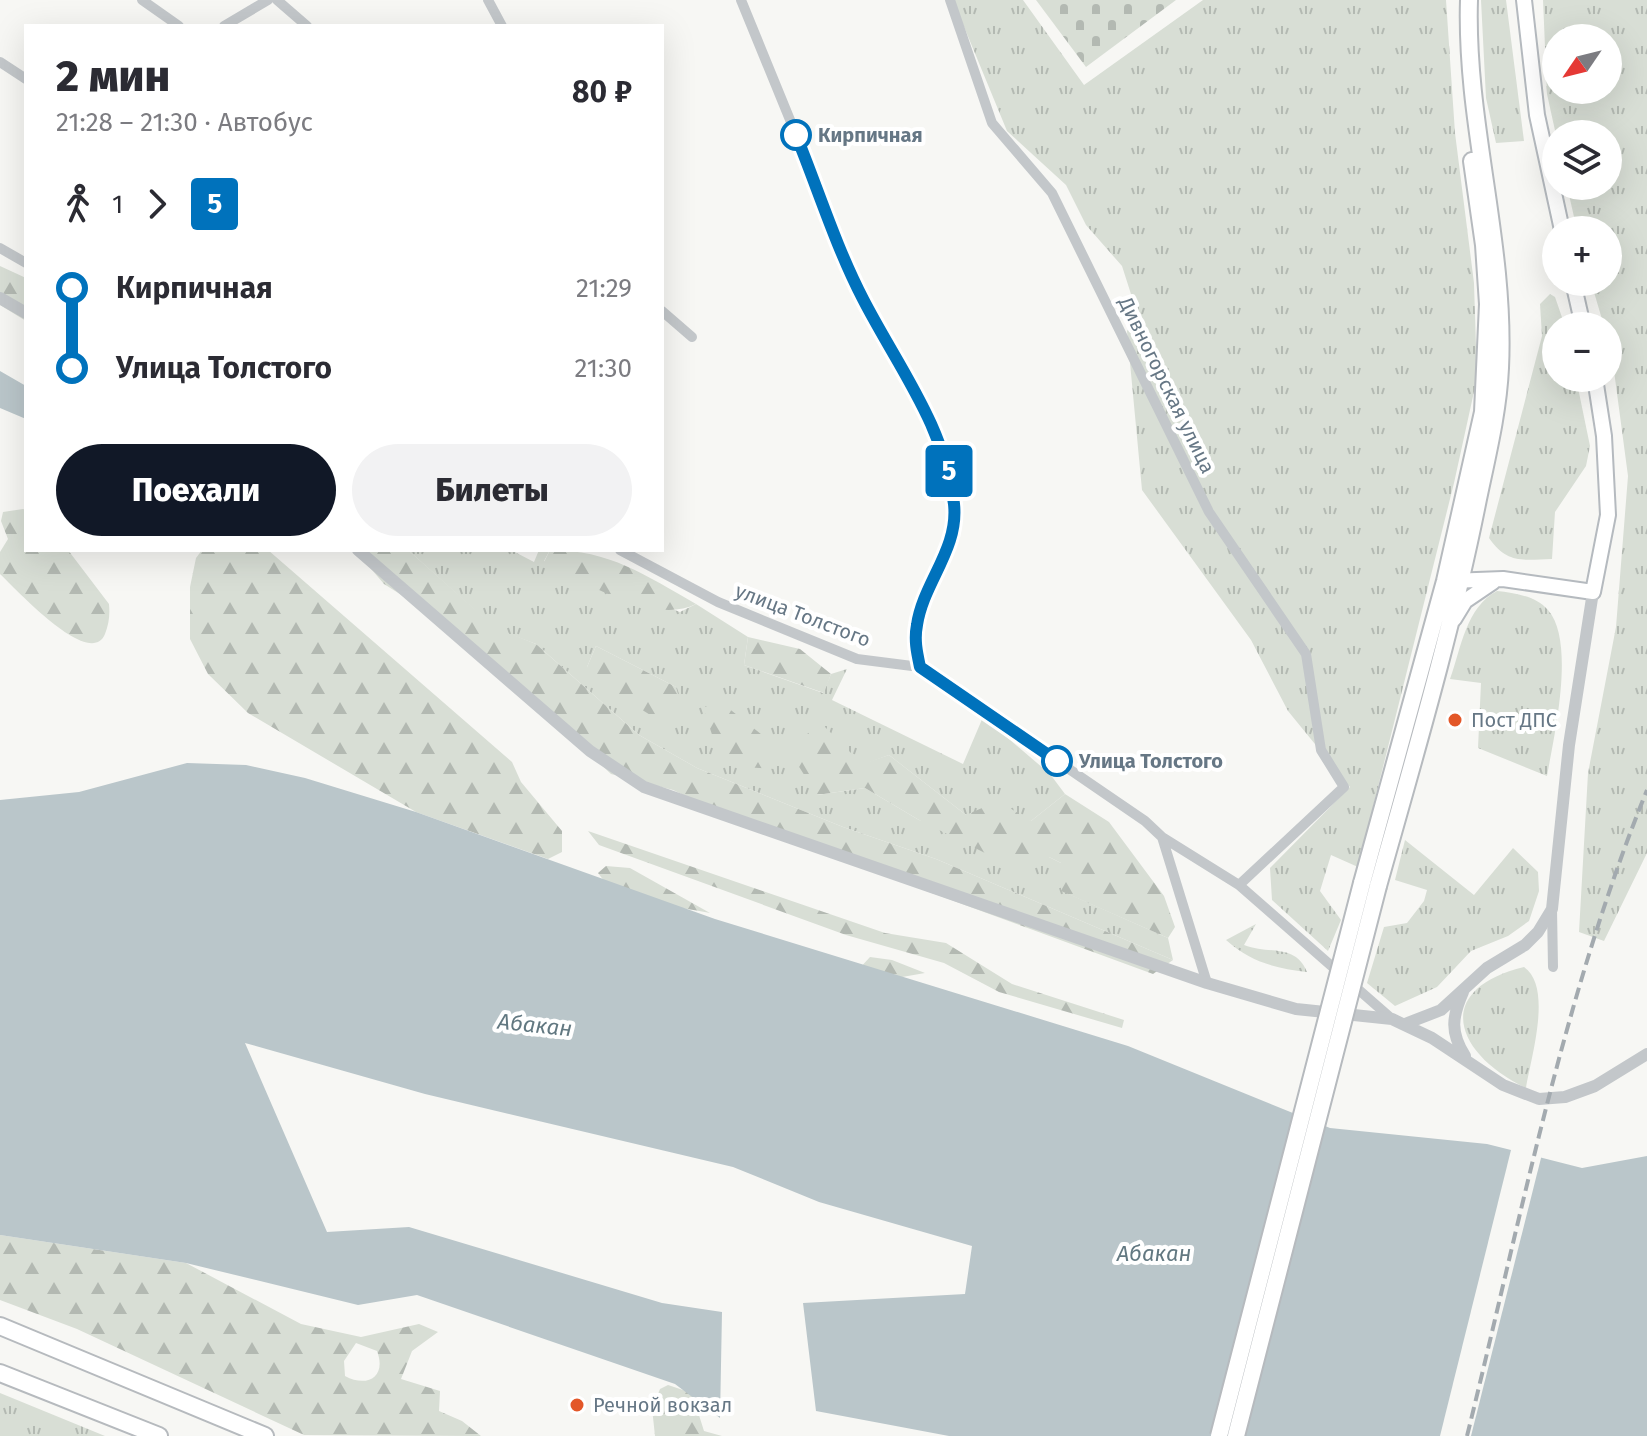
<!DOCTYPE html>
<html lang="ru">
<head>
<meta charset="utf-8">
<style>
  body { margin:0; font-family:"Fira Sans",sans-serif; background:#f2f2f3; color:#2b2b33; height:100vh; display:flex; flex-direction:column; font-size:30px; white-space:nowrap }
  * { box-sizing:border-box; margin:0 }
  p { font-size:26px; color:#7c7c81 }
  .icon { flex:none; width:44px; height:44px; fill:none; stroke:currentColor; stroke-width:2; stroke-linecap:round; stroke-linejoin:round }
  .map { position:relative; flex:1; overflow:hidden }
  .sheet { position:absolute; left:24px; top:24px; width:640px; height:528px; display:flex; flex-direction:column; background:#fff; border-radius:0px; box-shadow:0 8px 32px #0002 }
  .sheet>* { flex:none }
  .badge { padding:0 16px; border-radius:6px; font-size:28px; line-height:52px }
  .needle { width:52px; rotate:235deg }
  .controls { position:absolute; left:1542px; top:24px; display:grid; gap:16px }
  .controls a { display:grid; place-items:center; width:80px; height:80px; border-radius:50%; background:#fff; box-shadow:0 8px 32px #0002; font-size:40px }
  .map>.badge { position:absolute; translate:-50% -50%; box-shadow:0 0 0 4px #fff }
  .legs { display:flex; align-items:center; gap:12px; height:88px; padding:0 32px; font-size:26px }
  .legs p { margin-inline-start:auto }
  .overview { display:flex; align-items:center; justify-content:space-between; height:136px; padding:0 32px }
  h1 { font-size:44px; font-weight:800; line-height:60px }
  .cta { display:flex; gap:16px; margin-top:auto; padding:16px 32px }
  .cta a { flex:1; height:92px; border-radius:48px; background:#111827; color:#fff; font-size:32px; font-weight:800; line-height:92px; text-align:center }
  .cta a+a { background:#f2f2f3; color:#2b2b33 }
  ul { padding:0 32px; list-style:none }
  li { display:flex; align-items:center; gap:28px; height:80px; font-size:30px }
  li i { display:grid; place-items:center; width:12px; height:100%; margin:0 10px; background:currentColor }
  li i::after { content:''; width:20px; height:20px; margin:-10px; border:6px solid; border-radius:50%; background:#fff }
  li p { margin-inline-start:auto }
  li:first-child i { background:linear-gradient(#0000 50%,currentColor 0) }
  li:last-child i { background:linear-gradient(currentColor 50%,#0000 0) }
  .map>svg:first-child { display:block }
</style>
</head>
<body>
<div class="map">
<svg width="1647" height="1436" viewBox="0 0 1647 1436">
  <defs>
    <pattern id="grass-tufts" width="24" height="20" patternUnits="userSpaceOnUse" patternTransform="scale(2)"><rect width="24" height="20" fill="#d8ded5"/><path d="M3 7l-1-3M5 7V3M7 7l1-3M15 17l-1-3M17 17v-4M19 17l1-3" fill="none" stroke="#b3b9b2"/></pattern>
    <pattern id="forest-firs" width="22" height="20" patternUnits="userSpaceOnUse" patternTransform="scale(2)"><rect width="22" height="20" fill="#d8ded5"/><path d="M5 1l3.5 6h-7zM16 11l3.5 6h-7z" fill="#b3b9b2"/></pattern>
    <pattern id="cemetery-stones" width="16" height="16" patternUnits="userSpaceOnUse" patternTransform="scale(2)"><rect width="16" height="16" fill="#d8ded5"/><path d="M2 7V4a2 2 0 0 1 4 0v3zM10 15v-3a2 2 0 0 1 4 0v3z" fill="#b3b9b2"/></pattern>
  </defs>
  <rect width="100%" height="100%" fill="#f7f7f4"/>
  <!-- grass -->
  <path fill="url(#grass-tufts)" fill-rule="evenodd" d="M953,0H1023L1084,85L1203,0H1446L1455,133L1474,283L1477,378L1454,483L1358,867L1331,855L1320,891L1341,920L1328,951L1272,900L1270,868L1350,787L1288,711L1251,640L1142,490L1127,331L1138,316L1122,266L1086,225L1066,185L1007,131Z
    M1481,0H1506L1524,141L1496,143L1486,98Z
    M1543,0H1647V853L1604,941L1579,932L1588,773L1616,627L1628,476L1608,326H1604L1591,282H1608V230H1577L1567,186H1608V134L1556,135L1547,94ZM1556,38H1608V90H1556Z
    M1550,294L1555,297L1565,326H1556V378H1576L1590,446L1586,466L1555,512L1552,559C1523,560 1507,564 1489,538L1542,336L1540,304Z
    M408,550H511L534,562L539,550H550L544,561L680,612L696,604L748,637L744,665L823,693L831,674L847,669L832,700L963,764L983,717L1050,774L1065,794L1031,821L966,815L889,755L862,765L820,723L817,795L865,788L919,820L1049,857L1061,863L1062,891L1168,938L1173,960L936,859L843,827L697,768L639,735L536,644L496,629ZM596,646L676,687L587,667Z
    M1497,591C1515,593 1536,596 1548,610C1576,642 1554,737 1547,776L1478,748L1481,683L1450,679C1461,648 1466,607 1497,591Z
    M1405,840L1474,895L1513,848L1538,872L1539,891L1529,921L1508,936L1471,951L1437,987L1395,1006L1367,983L1384,927L1407,923L1424,901L1427,890L1395,880Z
    M1256,924L1244,945C1269,955 1295,943 1307,972C1274,968 1251,962 1226,940Z
    M1524,967C1553,987 1531,1057 1526,1088C1455,1054 1431,990 1524,967Z
    M0,1393L105,1436H0Z"/>
  <!-- forest -->
  <path fill="url(#forest-firs)" fill-rule="evenodd" d="M0,266L26,278V321L0,305Z
    M23,509L26,510V550H68L109,604C110,615 109,624 105,634C90,670 16,589 0,574V552L8,539L1,521L3,512Z
    M202,550H268L512,762L521,782L562,831V852L548,859L416,812L248,713L208,674L190,639V587L196,558Z
    M355,550H408L496,628L536,644L639,735L697,768L843,827L936,859L1173,960L1153,974L746,825L673,790L611,774L460,632L384,584Z
    M550,550C610,550 645,575 696,604C652,626 584,581 544,562Z
    M748,637L800,649L831,674L824,693L744,665Z
    M596,646L676,687L684,714L655,718L598,682L587,667Z
    M722,703L766,738L775,769L742,767L719,756L703,707Z
    M820,722L862,764L889,755L966,815L998,801L1031,821L1065,794L1109,822L1164,896L1175,927L1168,938L1061,891V863L1049,857L1027,874L919,820L865,788L817,795L789,751Z
    M588,831L885,933L946,943L1012,984L1124,1020L1122,1028L999,992L944,963L846,935L599,845Z
    M606,866L630,868L710,913C677,906 618,904 598,873Z
    M870,957L892,960L925,973L885,980L858,970Z
    M0,1235L186,1263L301,1324L361,1337L419,1324L438,1332L412,1351L401,1379L440,1391L439,1411L462,1421L481,1436L304,1435L77,1329L0,1300ZM356,1343L377,1351C387,1377 367,1388 345,1376L344,1361Z
    M668,1385L692,1393L704,1431L722,1436H655L652,1408L660,1389Z"/>
  <!-- cemetery -->
  <path fill="url(#cemetery-stones)" d="M1036,0H1176L1086,67Z"/>
  <!-- water -->
  <path fill="#bac6ca" d="M0,371L26,386V419L0,408Z
    M187,763L246,765L305,778L416,812L715,919L1128,1046L1330,1128L1487,1144L1582,1168L1647,1156V1436H949L816,1411L803,1303L965,1294L972,1246L819,1202L733,1167L425,1094L245,1043L327,1232L409,1227L662,1303L722,1312L720,1418L675,1384L417,1295L358,1305L186,1263L0,1235V800L79,792Z"/>
  <!-- pier -->
  <path fill="#f7f7f4" d="M1512,1146L1542,1154L1471,1436H1440Z"/>
  <g fill="none" stroke-linecap="round" stroke-linejoin="round">
    <defs>
      <path id="secondary" d="M1524,0L1537,115L1562,230
        M1573,282L1583,326
        M1450,581L1503,579L1593,592L1608,515L1604,436L1595,378
        M1454,619L1465,601L1493,582"/>
      <path id="primary" d="M1362,883L1445,581L1483,412L1488,304L1484,245L1472,161
        M1378,886C1414,758 1452,630 1478,499C1487,456 1498,412 1500,368C1506,243 1465,124 1469,0
        M0,1326L265,1436
        M0,1373L159,1436"/>
    </defs>
    <!-- secondary casing -->
    <use href="#secondary" stroke="#b5babf" stroke-width="18"/>
    <!-- primary casing -->
    <use href="#primary" stroke="#b6babe" stroke-width="20"/>
    <!-- minor -->
    <path stroke="#c3c7ca" stroke-width="10" d="M142,0L179,26
      M277,0L307,26
      M488,0L502,26
      M741,0L862,296L935,428L947,464L955,508L952,537L917,622L915,641L920,667
      M950,0L992,123L1052,193L1209,512L1306,654L1321,750L1344,787L1239,885
      M224,26L268,0
      M0,62L26,79
      M0,248L26,263
      M662,311L692,337
      M620,550L718,602L857,659L920,667L1145,821L1162,837L1207,983
      M1162,837L1239,885L1392,1019
      M1552,909L1553,967"/>
    <!-- tertiary -->
    <path stroke="#c3c7ca" stroke-width="12" d="M0,298L26,313
      M358,550L590,751L644,787L1207,983L1296,1009L1392,1019L1432,1038L1503,1085L1539,1099L1565,1097L1595,1086L1647,1054
      M1463,992C1452,1017 1450,1032 1465,1056
      M1405,1024L1441,1010L1487,968L1525,945L1538,932L1552,909L1569,745L1593,592"/>
    <!-- secondary -->
    <use href="#secondary" stroke="#fff" stroke-width="14"/>
    <!-- primary -->
    <use href="#primary" stroke="#fff" stroke-width="16"/>
    <!-- rail -->
    <path stroke="#a3aaaf" stroke-width="4" stroke-dasharray="12 6" stroke-linecap="butt" d="M1467,1436C1520,1222 1564,994 1647,790"/>
    <defs>
      <path id="primary-bridge" d="M1219,1436L1362,883
        M1236,1436L1378,886"/>
    </defs>
    <!-- primary-bridge casing -->
    <use href="#primary-bridge" stroke="#b6babe" stroke-width="20" stroke-linecap="butt"/>
    <!-- primary-bridge -->
    <use href="#primary-bridge" stroke="#fff" stroke-width="16"/>
  </g>
  <g fill="none" stroke-linecap="round" stroke-linejoin="round">
    <defs>
      <path id="line-1" d="M796,135C818,189 836,247 863,299C898,367 945,426 954,504C959,549 923,583 917,625C914,640 917,653 920,667L1057,761"/>
    </defs>
    <!-- line-1 casing -->
    <use href="#line-1" stroke="#fff" stroke-width="18"/>
    <!-- line-1 -->
    <use href="#line-1" stroke="#0072bc" stroke-width="12"/>
  </g>
  <!-- markers -->
  <g fill="#fff" stroke="#0072bc" stroke-width="4">
    <circle cx="796" cy="135" r="14"/>
    <circle cx="1057" cy="761" r="14"/>
  </g>
  <g fill="#e35728" stroke="#fff" stroke-width="3">
    <circle cx="1455" cy="720" r="8"/>
    <circle cx="577" cy="1405" r="8"/>
  </g>
  <g text-anchor="middle" dominant-baseline="central" stroke-width="8" stroke-linejoin="round" paint-order="stroke">
    <!-- stop labels -->
    <g font-size="20" font-weight="bold" fill="#667785" stroke="#fff" text-anchor="start">
      <text x="818" y="135">Кирпичная</text>
      <text x="1079" y="761">Улица Толстого</text>
    </g>
    <!-- street labels -->
    <g font-size="20" fill="#667785" stroke="#fff">
      <text transform="translate(1167 385) rotate(64)">Дивногорская улица</text>
      <text transform="translate(803 615) rotate(21)">улица Толстого</text>
    </g>
    <!-- poi labels -->
    <g font-size="20" fill="#667785" stroke="#fff" text-anchor="start">
      <text x="1471" y="720">Пост ДПС</text>
      <text x="593" y="1405">Речной вокзал</text>
    </g>
    <!-- water labels -->
    <g font-size="22" font-style="italic" fill="#627881" stroke="#fff">
      <text transform="translate(535 1025) rotate(6)">Абакан</text>
      <text x="1154" y="1253">Абакан</text>
    </g>
  </g>
</svg>
<div class="controls">
<a><svg class="needle" viewBox="-14 -14 28 28"><path d="M0-13l5 13h-10z" fill="#e53935"/><path d="M0 13l5-13h-10z" fill="#7c7c81"/></svg></a>
<a><svg class="icon" aria-label="layers" viewBox="0 0 24 24"><path d="M12 4l9 5-9 5-9-5zM3 14l9 5 9-5"/></svg></a>
<a>+</a>
<a>−</a>
</div>
<b class="badge" style="left:949px;top:471px;background:#0072bc;color:#fff">5</b>
<section class="sheet">
<div class="overview"><div><h1>2 мин</h1><p>21:28 – 21:30 · Автобус</p></div><b>80 ₽</b></div>
<div class="legs"><svg class="icon" aria-label="walk" viewBox="0 0 24 24"><circle cx="13" cy="4" r="2"/><path d="M13 8l-2 6 4 7M11 14l-3 7M7 12l3-4h3l4 4"/></svg>1<svg class="icon" aria-label="forward" viewBox="0 0 24 24"><path d="M9 5l7 7-7 7"/></svg><b class="badge" style="background:#0072bc;color:#fff">5</b></div>
<ul>
<li><i style="color:#0072bc"></i><b>Кирпичная</b><p>21:29</p></li>
<li><i style="color:#0072bc"></i><b>Улица Толстого</b><p>21:30</p></li>
</ul>
<div class="cta"><a>Поехали</a><a>Билеты</a></div>
</section>
</div>
</body>
</html>
